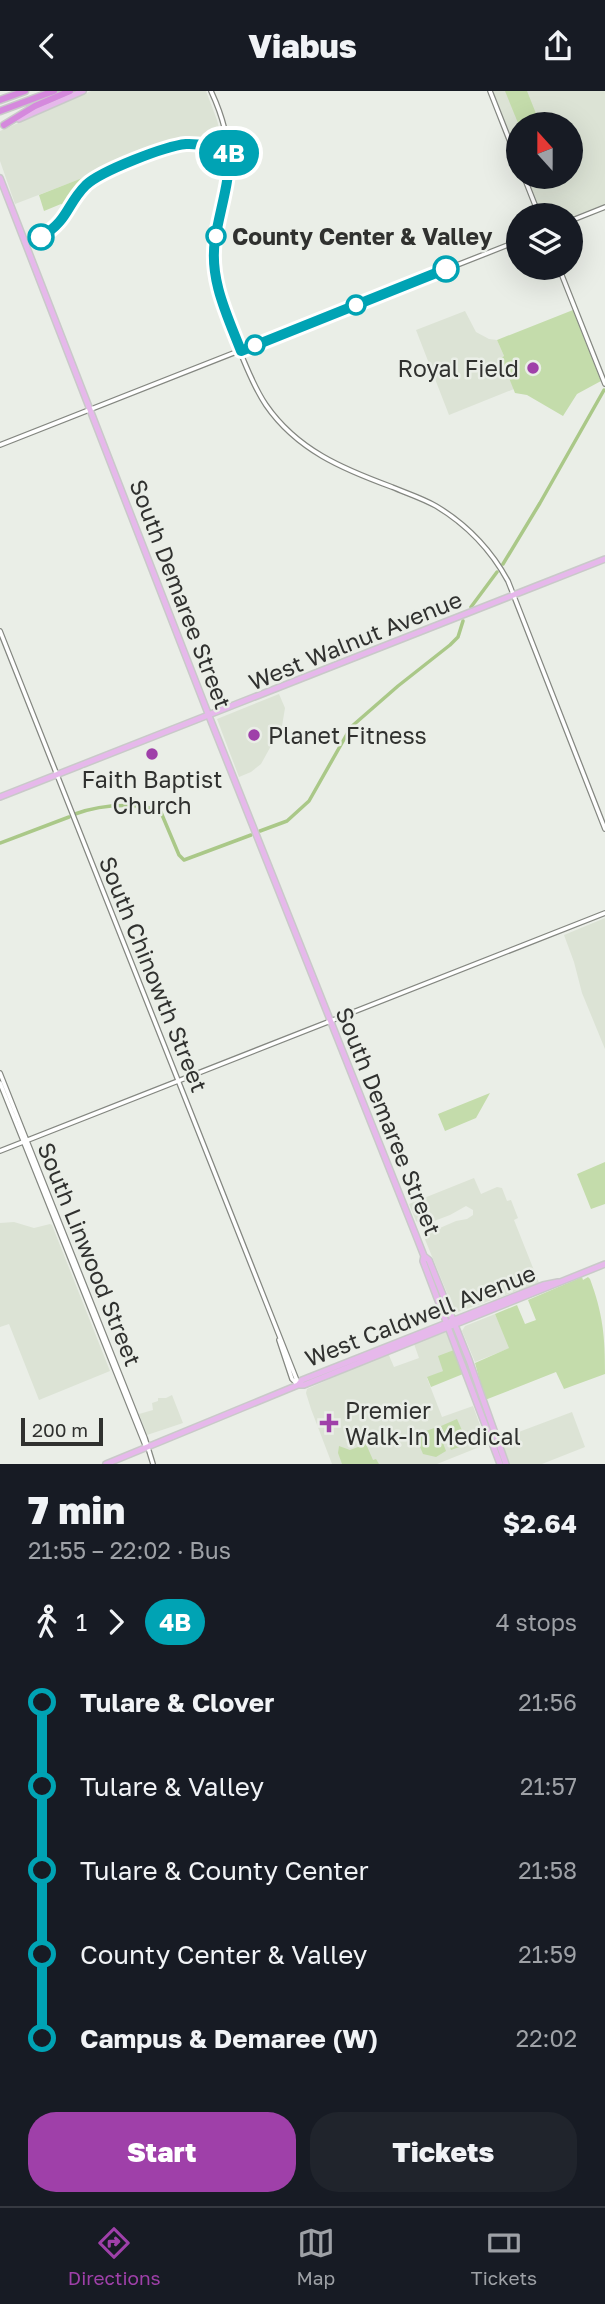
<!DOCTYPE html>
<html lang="en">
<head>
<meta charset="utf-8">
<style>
  body { margin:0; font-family:"Golos Text",sans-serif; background:#20242c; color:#f1f3f6; height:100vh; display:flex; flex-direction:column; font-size:26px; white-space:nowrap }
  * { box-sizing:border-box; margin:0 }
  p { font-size:23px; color:#9ea1a6 }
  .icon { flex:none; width:38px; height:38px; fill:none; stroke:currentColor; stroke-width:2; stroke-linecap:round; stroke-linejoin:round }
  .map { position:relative; height:1373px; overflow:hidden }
  .details { display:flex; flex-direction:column; background:#171b24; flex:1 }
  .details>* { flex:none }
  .badge { padding:0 14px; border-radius:23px; font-size:24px; line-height:46px }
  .needle { width:46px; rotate:339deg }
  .fabs { position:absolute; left:506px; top:21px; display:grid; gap:14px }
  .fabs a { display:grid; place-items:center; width:77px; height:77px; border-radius:50%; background:#171b24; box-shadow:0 7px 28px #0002; font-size:35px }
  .scale { position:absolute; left:21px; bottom:18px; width:82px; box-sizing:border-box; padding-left:7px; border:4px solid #30312f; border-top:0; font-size:19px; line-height:24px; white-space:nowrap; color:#30312f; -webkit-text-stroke:5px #eaeee7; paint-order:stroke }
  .map>.badge { position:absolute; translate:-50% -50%; box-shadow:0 0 0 4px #fff }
  .legs { display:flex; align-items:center; gap:10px; height:77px; padding:0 28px; font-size:23px }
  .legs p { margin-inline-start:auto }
  .summary { display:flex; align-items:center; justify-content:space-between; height:119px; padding:0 28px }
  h1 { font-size:38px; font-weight:800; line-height:52px }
  .primary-button { display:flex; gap:14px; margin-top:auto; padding:14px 28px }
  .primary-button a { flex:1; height:80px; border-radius:28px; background:#9f40a9; color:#fff; font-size:28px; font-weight:800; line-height:80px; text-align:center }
  .primary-button a+a { background:#20242c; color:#f1f3f6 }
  ul { padding:0 28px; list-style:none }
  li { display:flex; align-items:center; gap:24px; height:84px; font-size:26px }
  li i { display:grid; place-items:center; width:10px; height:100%; margin:0 9px; background:currentColor }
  li i::after { content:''; width:18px; height:18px; margin:-9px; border:5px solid; border-radius:50%; background:#171b24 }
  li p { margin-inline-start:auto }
  li:first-child i { background:linear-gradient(#0000 50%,currentColor 0) }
  li:last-child i { background:linear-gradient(currentColor 50%,#0000 0) }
  header { display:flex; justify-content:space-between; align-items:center; height:91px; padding:0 28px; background:#171b24; font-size:32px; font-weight:800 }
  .tabs { display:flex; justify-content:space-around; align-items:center; height:98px; border-top:2px solid #363941; background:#171b24; font-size:19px; color:#9ea1a6 }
  .tabs a { display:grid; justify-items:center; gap:4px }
  .tabs .on { color:#9f40a9 }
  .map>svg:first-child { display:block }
</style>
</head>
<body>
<header><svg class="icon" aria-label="back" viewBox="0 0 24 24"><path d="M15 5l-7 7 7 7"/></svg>Viabus<svg class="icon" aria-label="share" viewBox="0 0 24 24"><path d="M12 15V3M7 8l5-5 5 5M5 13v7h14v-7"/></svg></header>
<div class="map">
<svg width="605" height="1373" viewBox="0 0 605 1373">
  <rect width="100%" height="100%" fill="#eaeee7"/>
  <!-- built -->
  <path fill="#dce3d5" d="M91,0H206L217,29L223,53L190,50L169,54L15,113L0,70V40Z
    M493,0H605V113L571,126L570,124H542L527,86H570V33H518V63Z
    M465,220L476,241L489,248L497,249L504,265L501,267L514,298L449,324L416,239Z
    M279,603L285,617L282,635L261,673L251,681L239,686L217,628Z
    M605,827V958L582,902L574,871L564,844Z
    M474,1087L481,1103L497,1096L502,1097L507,1110L511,1109L518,1127L514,1129L539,1192L458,1221L454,1219L424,1146L426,1143L456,1130L467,1128L473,1124V1119L466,1115L450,1124L421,1135L416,1130L409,1113Z
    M14,1131L34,1137L50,1133L52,1134L110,1280L39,1309L9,1233L0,1236V1132Z
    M495,1223L510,1257L475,1271L462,1240L465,1235Z
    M446,1241L454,1259L443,1280L427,1287L442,1326L473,1315L487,1353L437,1373H332L311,1318L306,1302L307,1298L388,1262L394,1276L419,1267L414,1253Z
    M172,1304L183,1332L147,1344L139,1323L153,1319L152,1312L158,1310V1307H166Z
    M572,1321L585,1356L542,1373H510L500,1348Z"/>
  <!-- green -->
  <path fill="#c4dcab" d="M505,0H527L537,25L518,32Z
    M95,82L78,97L67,115L61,113L44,120L39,104Z
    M573,219L601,290L577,303L563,325L527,304L515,302L501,267L504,265L497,249Z
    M490,1002L476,1027L445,1040L438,1023Z
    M605,1071V1113L591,1118L577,1083Z
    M582,1186L583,1189L588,1186L590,1188C603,1223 605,1245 605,1283L564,1298L556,1281L485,1309L475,1272L509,1257L495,1223L517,1214L525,1233L536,1229L528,1209Z
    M454,1259L463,1283L431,1296L427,1286L443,1280L438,1265Z
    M457,1328L468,1353L451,1359L441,1335Z
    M437,1336L446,1360L436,1366L423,1363L415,1344Z
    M366,1353L373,1369L376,1368L379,1373H342L338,1362L339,1355L350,1359Z"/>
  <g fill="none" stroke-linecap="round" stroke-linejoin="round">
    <!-- canal -->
    <path stroke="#aac888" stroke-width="3.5" d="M503,473L540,412L604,299
      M471,516L497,481
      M75,723C103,713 131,712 160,719L179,764L184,769L251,744
      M260,740L287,730L309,710L351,636L398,595L450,554L458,546L463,530
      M0,752L69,726"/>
    <defs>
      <path id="minor" d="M211,0C224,28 232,57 228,87C225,115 214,142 214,170C214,200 249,289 266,314C297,359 343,378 392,396C406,402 422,407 436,415C466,433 491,459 508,490L605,738
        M490,0L518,71
        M524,86L539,124
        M570,130L605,116
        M559,177L605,293
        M0,354L518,150
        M0,540L298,1292
        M0,982L145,1347L153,1373
        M0,992L145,1354
        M0,1060L605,822
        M279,1249L292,1288L297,1293"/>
      <path id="major" d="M19,28L83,0
        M0,87L209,625L415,1142L424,1165L429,1169L469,1269L506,1373
        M0,706L605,468
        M424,1165L423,1170L500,1373
        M298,1294H304L605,1173
        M106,1373L298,1294L302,1289L543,1194L558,1191"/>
      <path id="highway" d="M0,9L25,0
        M0,20L54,0
        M4,34L35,15L70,0"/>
    </defs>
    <!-- minor casing -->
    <use href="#minor" stroke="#848781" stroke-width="6"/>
    <!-- major casing -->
    <use href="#major" stroke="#c9c9c9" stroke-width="8"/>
    <!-- highway casing -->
    <use href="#highway" stroke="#c9c9c9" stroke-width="9"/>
    <!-- minor -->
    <use href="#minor" stroke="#fff" stroke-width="3.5"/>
    <!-- major -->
    <use href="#major" stroke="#e6b8eb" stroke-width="5"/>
    <!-- highway -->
    <use href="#highway" stroke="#d589dd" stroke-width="6"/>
  </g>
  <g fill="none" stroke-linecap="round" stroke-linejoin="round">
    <defs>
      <path id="line-1" d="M41,146C69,129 66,114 86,94C101,80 165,55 186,53C200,52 215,57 229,57C231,89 220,117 215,149C209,188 227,224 241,260L446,178"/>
    </defs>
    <!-- line-1 casing -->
    <use href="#line-1" stroke="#fff" stroke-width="16"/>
    <!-- line-1 -->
    <use href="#line-1" stroke="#00a3b4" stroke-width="10"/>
  </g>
  <!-- markers -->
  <g fill="#fff" stroke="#00a3b4" stroke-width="3.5">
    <circle cx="216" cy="145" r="9"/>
    <circle cx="41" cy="146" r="12"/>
    <circle cx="446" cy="178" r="12"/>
    <circle cx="356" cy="214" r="9"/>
    <circle cx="255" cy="254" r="9"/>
  </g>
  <g fill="#9f40a9" stroke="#eaeee7" stroke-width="2.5">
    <circle cx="533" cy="277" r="7"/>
    <circle cx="254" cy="644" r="7"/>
    <circle cx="152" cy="663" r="7"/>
    <path d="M325.5 1321.5h7v7h7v7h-7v7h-7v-7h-7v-7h7z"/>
  </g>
  <g text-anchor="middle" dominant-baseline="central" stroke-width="5" stroke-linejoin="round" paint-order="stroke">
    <!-- stop labels -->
    <g font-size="23" font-weight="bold" fill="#30312f" stroke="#eaeee7" text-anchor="start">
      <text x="232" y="145">County Center &amp; Valley</text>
    </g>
    <!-- poi labels -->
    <g font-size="23" fill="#30312f" stroke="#eaeee7" text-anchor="start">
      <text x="519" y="277" text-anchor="end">Royal Field</text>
      <text x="268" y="644">Planet Fitness</text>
      <text x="152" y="688" text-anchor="middle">Faith Baptist<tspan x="152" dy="26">Church</tspan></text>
      <text x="345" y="1319">Premier<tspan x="345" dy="26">Walk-In Medical</tspan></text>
    </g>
    <!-- street labels -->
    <g font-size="23" fill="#30312f" stroke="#eaeee7">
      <text transform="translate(181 503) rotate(69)">South Demaree Street</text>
      <text transform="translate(355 549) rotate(-22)">West Walnut Avenue</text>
      <text transform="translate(154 883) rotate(68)">South Chinowth Street</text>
      <text transform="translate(389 1030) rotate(68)">South Demaree Street</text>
      <text transform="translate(90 1163) rotate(68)">South Linwood Street</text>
      <text transform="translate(420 1224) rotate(-21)">West Caldwell Avenue</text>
    </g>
  </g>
</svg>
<div class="fabs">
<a><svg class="needle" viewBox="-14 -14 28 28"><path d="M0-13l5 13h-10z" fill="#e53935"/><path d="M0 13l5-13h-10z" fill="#9ea1a6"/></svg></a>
<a><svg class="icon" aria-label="layers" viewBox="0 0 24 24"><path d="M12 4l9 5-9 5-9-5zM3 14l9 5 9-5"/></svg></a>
</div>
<div class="scale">200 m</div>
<b class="badge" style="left:229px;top:62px;background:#00a3b4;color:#fff">4B</b>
</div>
<section class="details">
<div class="summary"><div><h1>7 min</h1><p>21:55 – 22:02 · Bus</p></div><b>$2.64</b></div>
<div class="legs"><svg class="icon" aria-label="walk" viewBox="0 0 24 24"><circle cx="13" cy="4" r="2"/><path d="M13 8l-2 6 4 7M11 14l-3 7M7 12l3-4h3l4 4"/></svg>1<svg class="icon" aria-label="forward" viewBox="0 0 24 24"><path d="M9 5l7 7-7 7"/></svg><b class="badge" style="background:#00a3b4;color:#fff">4B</b><p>4 stops</p></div>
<ul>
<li><i style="color:#00a3b4"></i><b>Tulare &amp; Clover</b><p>21:56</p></li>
<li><i style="color:#00a3b4"></i><span>Tulare &amp; Valley</span><p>21:57</p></li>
<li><i style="color:#00a3b4"></i><span>Tulare &amp; County Center</span><p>21:58</p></li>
<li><i style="color:#00a3b4"></i><span>County Center &amp; Valley</span><p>21:59</p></li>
<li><i style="color:#00a3b4"></i><b>Campus &amp; Demaree (W)</b><p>22:02</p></li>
</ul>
<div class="primary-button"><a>Start</a><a>Tickets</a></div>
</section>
<nav class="tabs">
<a class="on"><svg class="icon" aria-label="directions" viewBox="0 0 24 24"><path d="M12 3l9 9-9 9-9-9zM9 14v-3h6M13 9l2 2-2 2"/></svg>Directions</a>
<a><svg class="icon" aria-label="map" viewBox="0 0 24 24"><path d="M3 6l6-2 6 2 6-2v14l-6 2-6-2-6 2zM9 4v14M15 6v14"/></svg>Map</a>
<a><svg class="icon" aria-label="tickets" viewBox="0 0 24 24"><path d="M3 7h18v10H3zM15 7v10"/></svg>Tickets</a>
</nav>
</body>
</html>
